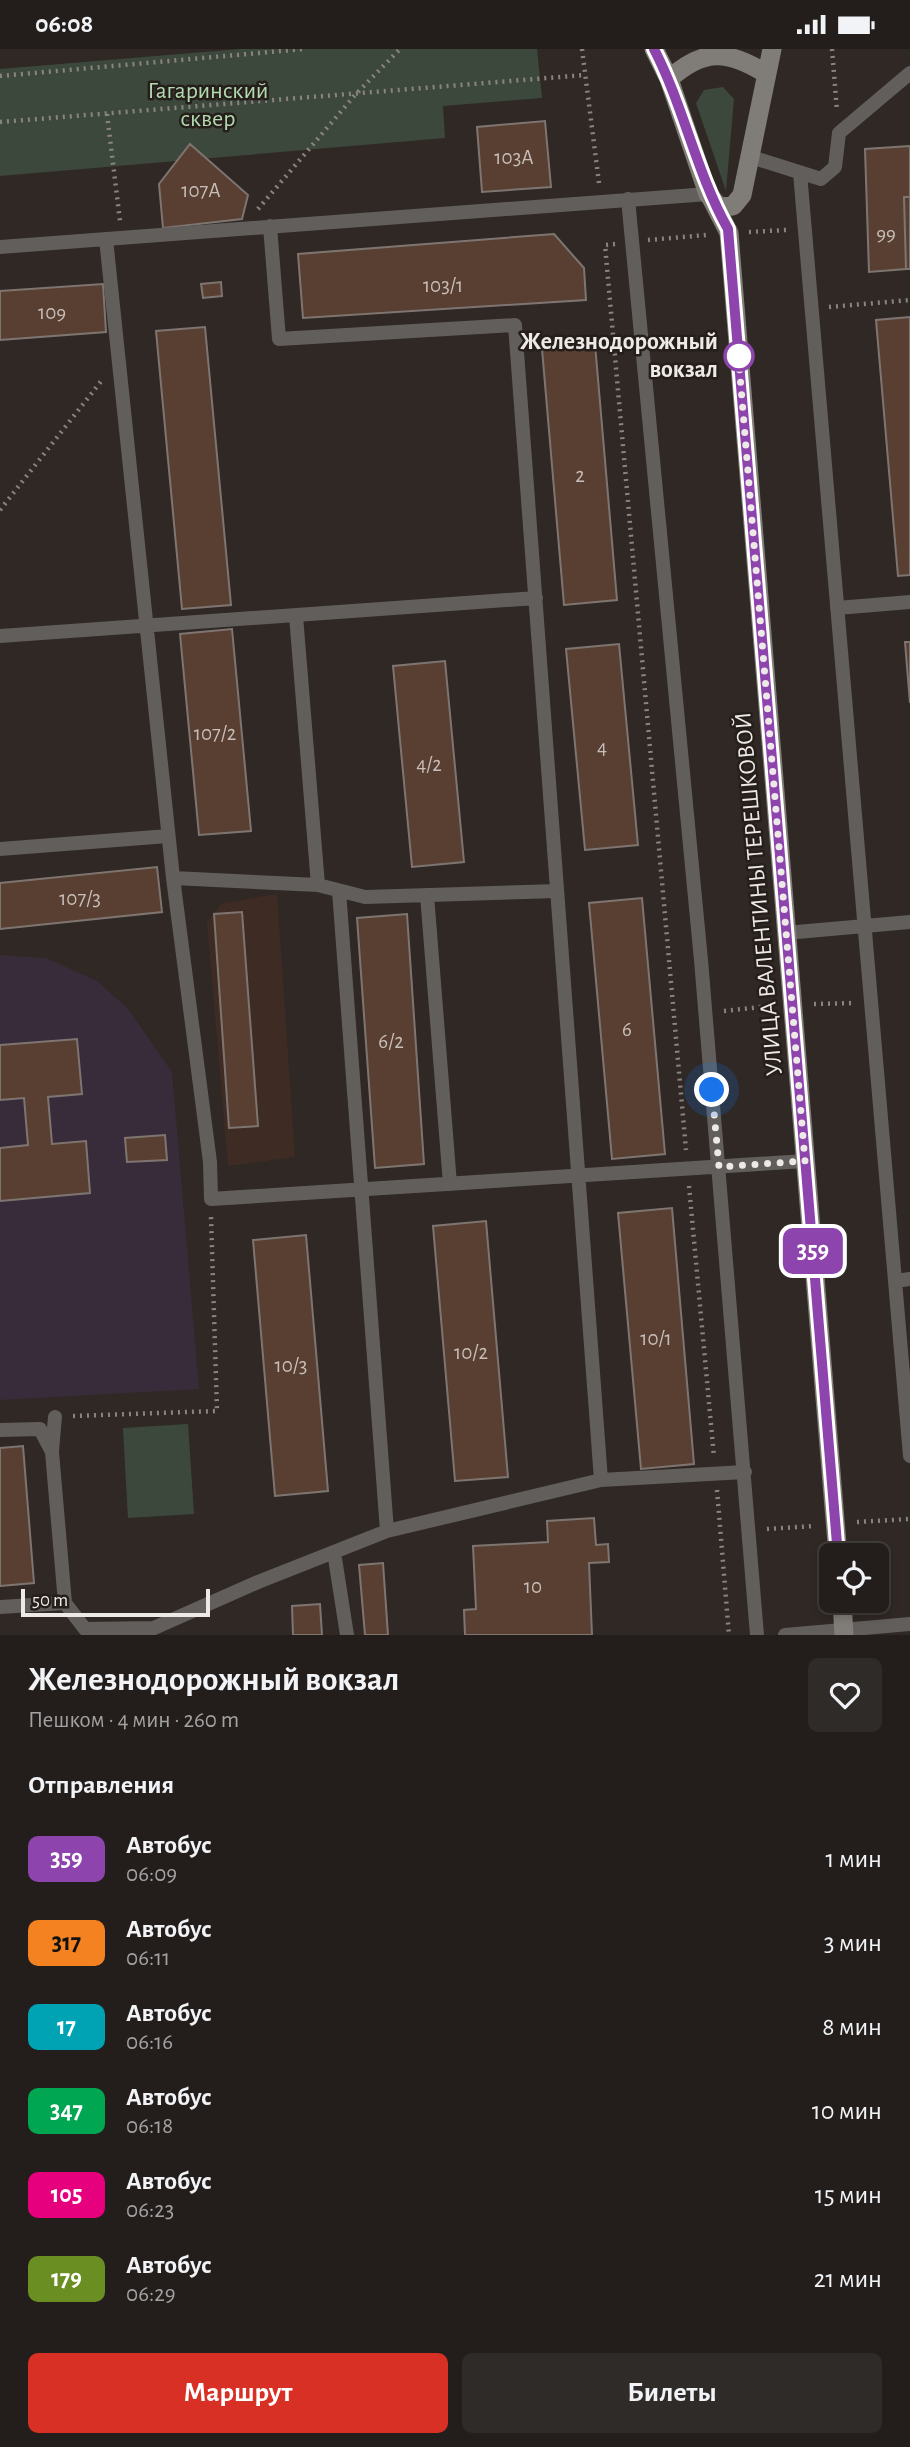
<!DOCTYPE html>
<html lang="ru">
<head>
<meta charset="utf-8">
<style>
  body { margin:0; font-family:"Alegreya Sans",sans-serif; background:#2f2b28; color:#f1f3f6; height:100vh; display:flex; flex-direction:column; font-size:26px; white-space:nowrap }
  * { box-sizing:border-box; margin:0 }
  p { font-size:23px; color:#a3a2a3 }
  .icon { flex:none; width:38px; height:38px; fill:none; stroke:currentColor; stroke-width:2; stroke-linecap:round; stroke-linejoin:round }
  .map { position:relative; height:1586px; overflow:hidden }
  .drawer { display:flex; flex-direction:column; background:#231e1b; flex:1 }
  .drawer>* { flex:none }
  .badge { padding:0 14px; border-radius:10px; font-size:24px; line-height:46px }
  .controls { position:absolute; left:819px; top:1494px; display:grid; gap:14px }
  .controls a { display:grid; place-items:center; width:70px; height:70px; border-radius:10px; background:#231e1b; box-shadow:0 4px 10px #0003,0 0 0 2px #403c3a; font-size:35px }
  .scale { position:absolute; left:21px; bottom:18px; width:189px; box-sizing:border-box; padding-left:7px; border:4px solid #ede9e6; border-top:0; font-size:19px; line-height:24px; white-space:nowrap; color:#ede9e6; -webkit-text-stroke:5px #251e1a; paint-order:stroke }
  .you { position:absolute; width:35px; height:35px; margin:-18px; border:5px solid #fff; border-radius:50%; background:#1a73e8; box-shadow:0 0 0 10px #1a73e833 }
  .map>.badge { position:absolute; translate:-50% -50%; box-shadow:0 0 0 4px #fff }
  h2 { padding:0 28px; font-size:26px; line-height:63px }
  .round { display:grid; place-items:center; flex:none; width:74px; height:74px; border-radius:10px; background:#2f2b28 }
  .head { display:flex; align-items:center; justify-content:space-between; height:119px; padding:0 28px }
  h1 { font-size:33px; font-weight:700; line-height:52px }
  .primary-button { display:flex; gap:14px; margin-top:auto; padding:14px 28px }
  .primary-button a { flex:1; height:80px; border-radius:10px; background:#d93025; color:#fff; font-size:28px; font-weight:700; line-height:80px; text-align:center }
  .primary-button a+a { background:#2f2b28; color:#f1f3f6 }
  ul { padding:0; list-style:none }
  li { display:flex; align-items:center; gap:21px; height:84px; padding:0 28px }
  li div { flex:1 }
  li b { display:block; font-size:26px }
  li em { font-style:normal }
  li .badge { min-width:77px; font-weight:700; text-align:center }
  .status { display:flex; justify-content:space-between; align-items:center; height:49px; padding:0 35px; background:#231e1b; direction:ltr }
  .status svg { height:19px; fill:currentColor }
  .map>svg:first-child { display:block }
</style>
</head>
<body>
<div class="status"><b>06:08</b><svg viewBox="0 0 49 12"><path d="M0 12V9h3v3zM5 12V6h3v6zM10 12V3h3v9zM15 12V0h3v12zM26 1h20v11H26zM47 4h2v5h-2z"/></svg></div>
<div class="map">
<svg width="910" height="1586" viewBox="0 0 910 1586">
  <rect width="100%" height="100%" fill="#2f2824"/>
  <!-- industrial -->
  <path fill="#3e2c24" d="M277,845L295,1108L228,1117L207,873L222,854Z"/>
  <!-- education -->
  <path fill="#382c3a" d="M0,906L46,909L97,932L128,960L172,1023L199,1340L0,1351Z"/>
  <!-- green -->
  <path fill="#3d483c" d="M240,0H537L542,49L443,57L445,89L0,127V20Z
    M723,38L734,50L726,142L696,54L704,41Z
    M188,1375L194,1465L128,1469L123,1379Z"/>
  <!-- building -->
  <path fill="#583f32" stroke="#7e7571" stroke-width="2" d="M545,72L551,138L482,143L477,78Z
    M190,95L248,146L242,170L163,179L159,135Z
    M910,97V148H904L906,220L869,223L865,100Z
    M904,148H910V220H906Z
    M554,185L584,219L586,251L303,269L298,205Z
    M221,233L222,247L203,249L201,235Z
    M103,235L106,283L0,291V242Z
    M910,268V526L898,527L876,271Z
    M205,278L231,556L182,560L156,282Z
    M595,295L617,551L564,556L542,300Z
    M232,580L251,782L199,786L180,585Z
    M905,593H910V654Z
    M619,595L638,796L585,801L566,600Z
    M445,612L464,813L412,818L393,617Z
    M157,818L162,863L0,880V834Z
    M642,849L665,1105L612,1110L589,854Z
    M242,863L258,1077L229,1079L214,865Z
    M407,865L424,1115L375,1119L357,869Z
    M77,990L82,1045L48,1048L52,1095L86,1092L90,1144L0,1152V1099L28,1096L24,1049L0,1051V996Z
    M165,1086L167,1111L127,1113L125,1089Z
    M672,1159L694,1415L641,1420L618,1164Z
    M486,1172L508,1428L455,1432L433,1177Z
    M306,1186L328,1442L275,1447L253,1191Z
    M23,1397L34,1534L0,1537V1399Z
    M594,1469L596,1496L608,1495L609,1513L589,1514L592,1586H465L464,1561L476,1560L473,1497L548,1493L547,1472Z
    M383,1514L388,1586H365L359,1516Z
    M320,1555L322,1586H293L292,1557Z"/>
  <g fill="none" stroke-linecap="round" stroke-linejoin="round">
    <!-- path -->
    <path stroke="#8a8481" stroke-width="4.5" stroke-dasharray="2 5" stroke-linecap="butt" d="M582,0L599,134
      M832,0L837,62
      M0,27L304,0
      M107,65L120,172
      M0,73L585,26
      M258,160L355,46L400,0
      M749,183L786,181
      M648,191L706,186
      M615,195L605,196L686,1101
      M829,258L910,251
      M0,461L102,331
      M814,955L855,954
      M724,962L771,957
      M689,1137L714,1408
      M73,1367L217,1362L211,1168
      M717,1441L729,1586
      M857,1473L910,1470
      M767,1480L814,1477"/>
    <!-- service -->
    <path stroke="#615e5c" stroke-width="14" d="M751,108L821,130L835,118L839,84L910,24
      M800,124L910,1407
      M628,150L701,911L757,1586
      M270,177L279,290L515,276L601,1431L745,1423
      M106,190L173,829L210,1113L211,1150L805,1112
      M0,198L708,145
      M837,559L910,553
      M296,567L318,836
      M0,587L536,549
      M0,800L168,787
      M173,829L318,836L365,848L557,842
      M339,842L387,1482
      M427,846L450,1135
      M797,883L910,873
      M895,1232L910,1230
      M0,1381L40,1380L52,1403L65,1554L85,1580L154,1579L258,1533L387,1482L601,1431
      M52,1402L55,1368
      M334,1503L347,1586
      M0,1558L65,1554
      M785,1586L910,1575"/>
    <!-- secondary -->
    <path stroke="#807c77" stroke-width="19" d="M654,0L669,30L708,145L719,158L733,157L742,146L772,0
      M669,30C703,0 726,0 765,24
      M710,147L729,184L838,1507
      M842,1552L844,1586"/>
  </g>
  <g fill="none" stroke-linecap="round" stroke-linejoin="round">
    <defs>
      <path id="line" d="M654,0C684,58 696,123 728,180L838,1507"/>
    </defs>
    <!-- line casing -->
    <use href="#line" stroke="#fff" stroke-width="16"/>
    <!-- line -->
    <use href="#line" stroke="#8e44ad" stroke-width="10"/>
    <!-- walk -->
    <path stroke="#ede9e6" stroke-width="7" stroke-dasharray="0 12.6" d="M712,1041L719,1118L805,1112L738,302L739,307"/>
  </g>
  <!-- markers -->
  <circle fill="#fff" stroke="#8e44ad" stroke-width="3.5" cx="739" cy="307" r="14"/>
  <g text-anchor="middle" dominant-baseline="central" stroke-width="5" stroke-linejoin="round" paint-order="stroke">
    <!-- number labels -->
    <g font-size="21" fill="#c8beb9">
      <text x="514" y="108">103А</text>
      <text x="201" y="141">107А</text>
      <text x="886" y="184">99</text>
      <text x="443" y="236">103/1</text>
      <text x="52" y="263">109</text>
      <text x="580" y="426">2</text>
      <text x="215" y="684">107/2</text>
      <text x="602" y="698">4</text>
      <text x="429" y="715">4/2</text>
      <text x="80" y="849">107/3</text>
      <text x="627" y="980">6</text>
      <text x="391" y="992">6/2</text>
      <text x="656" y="1289">10/1</text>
      <text x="471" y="1303">10/2</text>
      <text x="291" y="1316">10/3</text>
      <text x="533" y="1537">10</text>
    </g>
    <!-- park labels -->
    <g font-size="24" fill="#b2dab0" stroke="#251e1a">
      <text x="208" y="42">Гагаринский<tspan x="208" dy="28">сквер</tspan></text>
    </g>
    <!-- stop labels -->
    <g font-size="24" font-weight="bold" fill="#ede9e6" stroke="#251e1a" text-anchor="end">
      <text x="718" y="293">Железнодорожный<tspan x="718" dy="28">вокзал</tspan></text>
    </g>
    <!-- street labels -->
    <g font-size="24" fill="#ede9e6" stroke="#251e1a">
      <text transform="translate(759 845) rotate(-95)">УЛИЦА ВАЛЕНТИНЫ ТЕРЕШКОВОЙ</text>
    </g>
  </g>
</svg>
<div class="controls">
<a><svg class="icon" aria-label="locate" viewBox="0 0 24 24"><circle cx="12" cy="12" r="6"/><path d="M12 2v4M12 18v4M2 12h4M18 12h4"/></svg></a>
</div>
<div class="scale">50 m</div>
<div class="you" style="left:712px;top:1041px"></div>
<b class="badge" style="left:813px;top:1202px;background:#8e44ad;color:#fff">359</b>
</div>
<section class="drawer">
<div class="head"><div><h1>Железнодорожный вокзал</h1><p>Пешком · 4 мин · 260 m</p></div><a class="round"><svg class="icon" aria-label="heart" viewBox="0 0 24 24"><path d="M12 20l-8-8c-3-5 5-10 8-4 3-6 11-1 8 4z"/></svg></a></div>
<h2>Отправления</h2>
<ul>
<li><span class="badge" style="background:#8e44ad;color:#fff">359</span><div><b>Автобус</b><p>06:09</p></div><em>1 мин</em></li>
<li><span class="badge" style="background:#f58220;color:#111">317</span><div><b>Автобус</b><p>06:11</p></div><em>3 мин</em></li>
<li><span class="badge" style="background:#00a3b4;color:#fff">17</span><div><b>Автобус</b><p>06:16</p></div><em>8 мин</em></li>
<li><span class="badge" style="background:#00a651;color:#fff">347</span><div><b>Автобус</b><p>06:18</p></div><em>10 мин</em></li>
<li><span class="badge" style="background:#e6007e;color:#fff">105</span><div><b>Автобус</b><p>06:23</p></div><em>15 мин</em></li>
<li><span class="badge" style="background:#6b8e23;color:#fff">179</span><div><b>Автобус</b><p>06:29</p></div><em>21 мин</em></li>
</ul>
<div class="primary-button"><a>Маршрут</a><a>Билеты</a></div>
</section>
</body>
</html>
